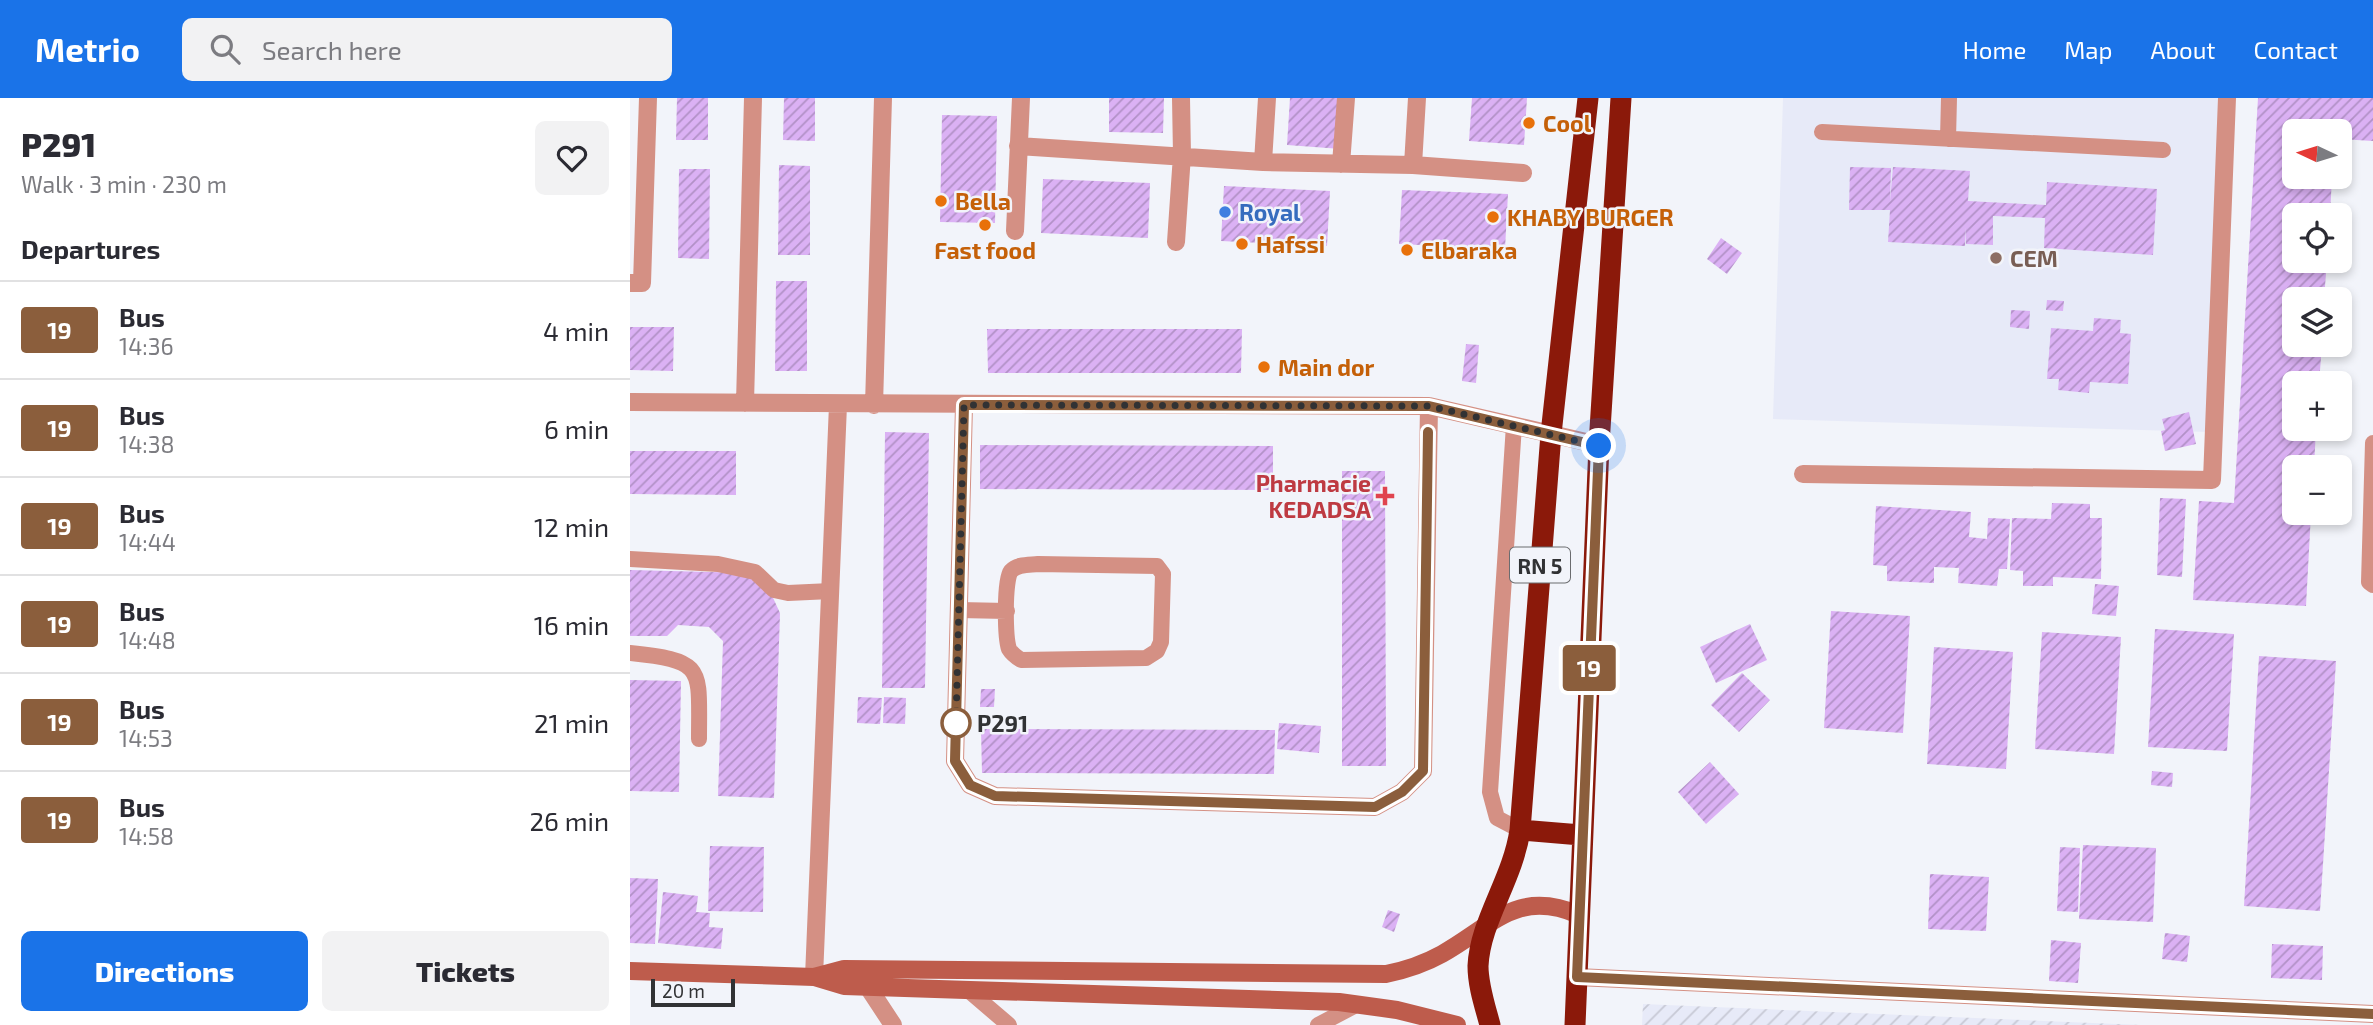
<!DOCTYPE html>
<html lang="en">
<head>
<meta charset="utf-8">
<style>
  body { margin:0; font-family:"Exo 2",sans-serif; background:#f2f2f3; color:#2b2b33; height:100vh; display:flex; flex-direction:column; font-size:26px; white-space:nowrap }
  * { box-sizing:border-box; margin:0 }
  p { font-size:23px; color:#7c7c81 }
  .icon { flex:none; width:38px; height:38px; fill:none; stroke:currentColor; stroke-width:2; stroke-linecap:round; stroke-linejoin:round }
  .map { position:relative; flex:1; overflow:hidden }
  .side { display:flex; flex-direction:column; background:#fff; width:630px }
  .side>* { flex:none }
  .badge { padding:0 14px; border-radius:5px; font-size:24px; line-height:46px }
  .needle { width:46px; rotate:274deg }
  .tools { position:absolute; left:1652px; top:21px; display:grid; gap:14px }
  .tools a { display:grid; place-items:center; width:70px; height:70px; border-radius:10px; background:#fff; box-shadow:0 4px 10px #0003; font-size:35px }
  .scale { position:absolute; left:21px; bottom:18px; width:84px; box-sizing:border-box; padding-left:7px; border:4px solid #313234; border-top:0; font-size:19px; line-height:24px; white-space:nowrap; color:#313234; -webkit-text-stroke:5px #f2f4fa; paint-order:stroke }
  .you { position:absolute; width:35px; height:35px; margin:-18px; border:5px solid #fff; border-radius:50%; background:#1a73e8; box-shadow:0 0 0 10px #1a73e833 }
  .map>.badge { position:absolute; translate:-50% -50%; box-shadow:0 0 0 4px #fff }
  h2 { padding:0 21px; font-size:26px; line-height:63px }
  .round { display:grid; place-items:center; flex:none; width:74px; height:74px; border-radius:10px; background:#f2f2f3 }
  .head { display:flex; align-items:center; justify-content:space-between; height:119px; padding:0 21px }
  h1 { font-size:33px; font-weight:800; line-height:52px }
  .action { display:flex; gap:14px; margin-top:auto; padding:14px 21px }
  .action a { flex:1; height:80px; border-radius:10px; background:#1a73e8; color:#fff; font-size:28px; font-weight:800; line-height:80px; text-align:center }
  .action a+a { background:#f2f2f3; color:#2b2b33 }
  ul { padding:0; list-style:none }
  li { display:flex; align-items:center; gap:21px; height:98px; padding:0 21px; border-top:2px solid #e1e1e2 }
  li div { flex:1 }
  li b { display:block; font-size:26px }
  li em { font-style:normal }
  li .badge { min-width:77px; font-weight:700; text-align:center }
  header { display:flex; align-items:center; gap:42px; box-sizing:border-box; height:98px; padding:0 35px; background:#1a73e8; color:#fff }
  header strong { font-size:33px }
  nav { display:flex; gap:38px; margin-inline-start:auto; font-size:24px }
  .search { width:490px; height:63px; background:#f2f2f3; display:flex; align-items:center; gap:18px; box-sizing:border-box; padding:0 24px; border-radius:10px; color:#7c7c81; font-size:26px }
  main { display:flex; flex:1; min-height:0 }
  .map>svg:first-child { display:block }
</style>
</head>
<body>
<header>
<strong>Metrio</strong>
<div class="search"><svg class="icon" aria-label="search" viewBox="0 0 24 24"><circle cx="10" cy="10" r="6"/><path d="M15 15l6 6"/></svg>Search here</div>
<nav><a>Home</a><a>Map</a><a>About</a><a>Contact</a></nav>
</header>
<main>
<section class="side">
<div class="head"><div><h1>P291</h1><p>Walk · 3 min · 230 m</p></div><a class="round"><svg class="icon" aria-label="heart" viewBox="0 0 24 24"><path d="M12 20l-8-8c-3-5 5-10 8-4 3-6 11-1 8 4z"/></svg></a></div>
<h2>Departures</h2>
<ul>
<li><span class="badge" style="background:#8b5e3c;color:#fff">19</span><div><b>Bus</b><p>14:36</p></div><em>4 min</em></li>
<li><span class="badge" style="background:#8b5e3c;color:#fff">19</span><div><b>Bus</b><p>14:38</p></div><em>6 min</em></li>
<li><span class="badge" style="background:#8b5e3c;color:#fff">19</span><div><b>Bus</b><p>14:44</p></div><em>12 min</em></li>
<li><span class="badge" style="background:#8b5e3c;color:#fff">19</span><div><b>Bus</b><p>14:48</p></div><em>16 min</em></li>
<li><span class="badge" style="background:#8b5e3c;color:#fff">19</span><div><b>Bus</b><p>14:53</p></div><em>21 min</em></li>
<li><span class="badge" style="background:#8b5e3c;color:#fff">19</span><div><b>Bus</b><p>14:58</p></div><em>26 min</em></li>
</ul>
<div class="action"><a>Directions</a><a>Tickets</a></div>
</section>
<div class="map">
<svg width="1743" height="927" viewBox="0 0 1743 927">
  <defs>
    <pattern id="industrial-furrows" width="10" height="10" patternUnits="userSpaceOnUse" patternTransform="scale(1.75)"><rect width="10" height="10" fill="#e7eaf8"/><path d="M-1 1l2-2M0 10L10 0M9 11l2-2" fill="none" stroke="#c7c9d5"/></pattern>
    <pattern id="building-hatch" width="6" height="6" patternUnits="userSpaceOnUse" patternTransform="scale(1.75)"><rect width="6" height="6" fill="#dbb1f4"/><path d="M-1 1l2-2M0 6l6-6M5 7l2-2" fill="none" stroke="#b291c6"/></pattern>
  </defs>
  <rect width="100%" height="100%" fill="#f2f4fa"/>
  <!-- built -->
  <path fill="#e7eaf8" d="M1153,0H1589L1579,334L1143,321Z"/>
  <!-- industrial -->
  <path fill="url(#industrial-furrows)" d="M1013,906L1511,927H1012Z"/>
  <!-- building -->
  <path fill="url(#building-hatch)" d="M47,0H78V42H46Z
    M154,0H185V43L153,42Z
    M479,0H534L533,35L479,34Z
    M660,0H715L711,51L657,47Z
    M842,0H897L894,47L839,43Z
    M1628,0H1743V43L1710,41V33H1664V79H1702L1700,117H1664V163H1697L1694,201H1664V247H1692L1689,285H1664V331H1686L1684,369H1664V415H1681L1676,508L1563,502L1569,403L1604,405Z
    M312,17L367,18L365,125L310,124Z
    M149,67L180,68V157H148Z
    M1220,69L1261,70L1260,104L1263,69L1340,73L1338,103L1416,107L1417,84L1527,91L1523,157L1414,150L1415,120L1363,118V147L1336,146V129L1335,148L1258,144L1260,112H1219Z
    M49,71H80L79,161L48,160Z
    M413,81L520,85L518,140L411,135Z
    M594,88L700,93L697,148L591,143Z
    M772,92L878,96L875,151L769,146Z
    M1091,140L1112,155L1097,176L1077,161Z
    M146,183H177V273H145Z
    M1417,202L1434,203L1433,213L1416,212Z
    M1381,212L1400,213L1399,231L1380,229Z
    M1464,220L1491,222L1490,235L1501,236L1498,286L1460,284L1459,295L1428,292L1429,281H1417L1421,230L1463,233Z
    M0,229H44L43,273L0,272Z
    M357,231H612L611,275H358Z
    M836,246L849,247L846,285L832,283Z
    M1559,314L1566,346L1535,353L1531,333L1535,332L1532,321Z
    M255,334L299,335L295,590H252Z
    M350,347L643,348V392L350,391Z
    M0,353H106V397L0,396Z
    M712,373H755L756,668H712Z
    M1530,400L1556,401L1552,479L1527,477Z
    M1422,405L1460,406V420H1472L1471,481L1423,479V488H1393V473L1380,472L1382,420L1421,421Z
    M1246,408L1341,414L1339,439L1357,441L1358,420L1380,421L1377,471H1369L1367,488L1328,485L1329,470L1304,469V485L1257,483V468L1243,467Z
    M0,472L121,475L139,491L150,515L144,700L88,698L93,543L79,529L48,527L37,538H0Z
    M1465,486L1489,488L1486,518L1462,516Z
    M1201,513L1280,518L1273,635L1194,630Z
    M1120,526L1137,562L1086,585L1070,549Z
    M1525,531L1604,536L1597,653L1518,649Z
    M1412,534L1491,539L1484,656L1405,651Z
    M1304,549L1383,554L1376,671L1297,666Z
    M1629,558L1706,563L1690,813L1614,808Z
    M1112,575L1140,602L1109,634L1081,607Z
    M0,582L51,583L49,694L0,693Z
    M351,591H365L364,609H350Z
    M228,599L252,600L250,626L227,625Z
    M254,599L276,600L275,626L253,625Z
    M649,625L691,628L689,655L647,651Z
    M351,631L645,632L644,676L352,675Z
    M1080,664L1109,696L1076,726L1048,694Z
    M1522,673L1543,675L1542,689L1521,687Z
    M1453,747L1526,750L1523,824L1449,821Z
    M80,748L134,749L133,814L78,813Z
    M1430,749L1450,750L1448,814L1427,813Z
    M1300,776L1359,779L1356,833L1298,831Z
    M0,780L28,781L25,846L0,845Z
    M33,794L68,798L66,814L80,815L79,829L93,830L91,851L28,845Z
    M758,812L770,816L764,834L752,829Z
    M1535,835L1560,838L1557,864L1532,861Z
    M1421,842L1451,845L1448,885L1419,883Z
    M1642,846L1693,848L1692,882L1641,880Z"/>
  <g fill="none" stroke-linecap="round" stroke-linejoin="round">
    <!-- lane -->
    <path stroke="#d49084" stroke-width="16" d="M1192,34L1533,52
      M1318,41L1319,0
      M884,327L860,694L867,720L890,732
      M1743,345L1739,484L1743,487
      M0,461L88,466L125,474L144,492L158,495L201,493
      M408,466L527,468L533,476L531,544L527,553L516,560L391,562C386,559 382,556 379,551C375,539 374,482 381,473C387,466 399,467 408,466Z
      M329,512L377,513
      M0,555C76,563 69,569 69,641
      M338,892L379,927
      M688,927L728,906"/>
    <!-- street -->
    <path stroke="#d49084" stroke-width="18" d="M388,48L633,64L783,67L893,75
      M633,64L637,0
      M711,66L716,0
      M783,67L787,0
      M385,133L391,0
      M546,144L552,57L551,0
      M0,185H12L18,0
      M0,304L799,308L969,347
      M115,305L123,0
      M244,307L253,0
      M334,307L325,663L340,687L365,698L745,709L772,694L793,673L799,308
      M1173,376L1582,382L1597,0
      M184,879L208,307
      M947,879L1743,916
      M238,889L263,927"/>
    <!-- secondary -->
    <path stroke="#be5c4c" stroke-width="18" d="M0,873L184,879L214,888L709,904L767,912L827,927
      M184,879L214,871L756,876C776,872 794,866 812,856C862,828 887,790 949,817"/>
    <!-- highway -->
    <path stroke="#8b190a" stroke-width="21" d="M890,732L951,737
      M860,927C855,908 848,888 848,868C850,823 883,781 890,732L921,336L958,0
      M945,927L969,347L991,0"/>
  </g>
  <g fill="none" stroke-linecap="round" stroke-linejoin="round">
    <defs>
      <path id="line" d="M798,334L793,673L772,694L745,709L365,698L340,687L325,663L334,307L799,308L969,348L947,879L1743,916"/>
    </defs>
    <!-- line casing -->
    <use href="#line" stroke="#fff" stroke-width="16"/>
    <!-- line -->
    <use href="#line" stroke="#8b5e3c" stroke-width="10"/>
    <!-- walk -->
    <path stroke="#313234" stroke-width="7" stroke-dasharray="0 12.6" d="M326,625L334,307L799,308L969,348"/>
  </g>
  <!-- markers -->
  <g fill="#e8710a" stroke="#f2f4fa" stroke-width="2.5">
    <circle cx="899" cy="25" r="7"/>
    <circle cx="311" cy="103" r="7"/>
    <circle cx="863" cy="119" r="7"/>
    <circle cx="355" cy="127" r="7"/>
    <circle cx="612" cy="146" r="7"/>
    <circle cx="777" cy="152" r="7"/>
    <circle cx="634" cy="269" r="7"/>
  </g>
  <circle fill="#3f7fe0" stroke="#f2f4fa" stroke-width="2.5" cx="595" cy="114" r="7"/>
  <circle fill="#8d6e63" stroke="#f2f4fa" stroke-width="2.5" cx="1366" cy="160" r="7"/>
  <path fill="#e0444e" stroke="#f2f4fa" stroke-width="2.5" d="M751.5 387.5h7v7h7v7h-7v7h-7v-7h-7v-7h7z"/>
  <circle fill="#fff" stroke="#8b5e3c" stroke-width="3.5" cx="326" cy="625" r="14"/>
  <g text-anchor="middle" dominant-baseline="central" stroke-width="5" stroke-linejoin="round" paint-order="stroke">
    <!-- shield labels -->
    <rect fill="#f2f4fa" stroke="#6b6c6f" stroke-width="2" x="880" y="449.5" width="60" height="35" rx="5"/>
    <g font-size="21" font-weight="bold" fill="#313234">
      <text x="910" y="467">RN 5</text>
    </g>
    <!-- food labels -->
    <g font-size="23" font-weight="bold" fill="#c56008" stroke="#f2f4fa" text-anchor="start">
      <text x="913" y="25">Cool</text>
      <text x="325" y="103">Bella</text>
      <text x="877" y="119">KHABY BURGER</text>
      <text x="626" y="146">Hafssi</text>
      <text x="355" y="152" text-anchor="middle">Fast food</text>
      <text x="791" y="152">Elbaraka</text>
      <text x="648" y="269">Main dor</text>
    </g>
    <!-- shop labels -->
    <g font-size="23" font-weight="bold" fill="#366cbe" stroke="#f2f4fa" text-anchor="start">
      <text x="609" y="114">Royal</text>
    </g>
    <!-- education labels -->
    <g font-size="23" font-weight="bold" fill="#785e54" stroke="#f2f4fa" text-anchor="start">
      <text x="1380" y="160">CEM</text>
    </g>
    <!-- health labels -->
    <g font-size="23" font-weight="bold" fill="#be3a42" stroke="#f2f4fa" text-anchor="end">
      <text x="741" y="385">Pharmacie<tspan x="741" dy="26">KEDADSA</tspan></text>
    </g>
    <!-- stop labels -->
    <g font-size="23" font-weight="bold" fill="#313234" stroke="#f2f4fa" text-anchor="start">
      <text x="347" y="625">P291</text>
    </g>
  </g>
</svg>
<div class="tools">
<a><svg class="needle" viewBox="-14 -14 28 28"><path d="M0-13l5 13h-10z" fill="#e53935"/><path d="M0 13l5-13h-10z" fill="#7c7c81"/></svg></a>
<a><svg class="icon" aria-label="locate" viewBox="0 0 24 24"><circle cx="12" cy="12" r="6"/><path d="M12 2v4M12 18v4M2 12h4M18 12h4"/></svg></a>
<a><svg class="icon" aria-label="layers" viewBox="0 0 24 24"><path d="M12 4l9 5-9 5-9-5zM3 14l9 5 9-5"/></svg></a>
<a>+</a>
<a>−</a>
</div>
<div class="scale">20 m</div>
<div class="you" style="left:969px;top:348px"></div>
<b class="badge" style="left:959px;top:570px;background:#8b5e3c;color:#fff">19</b>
</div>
</main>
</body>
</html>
